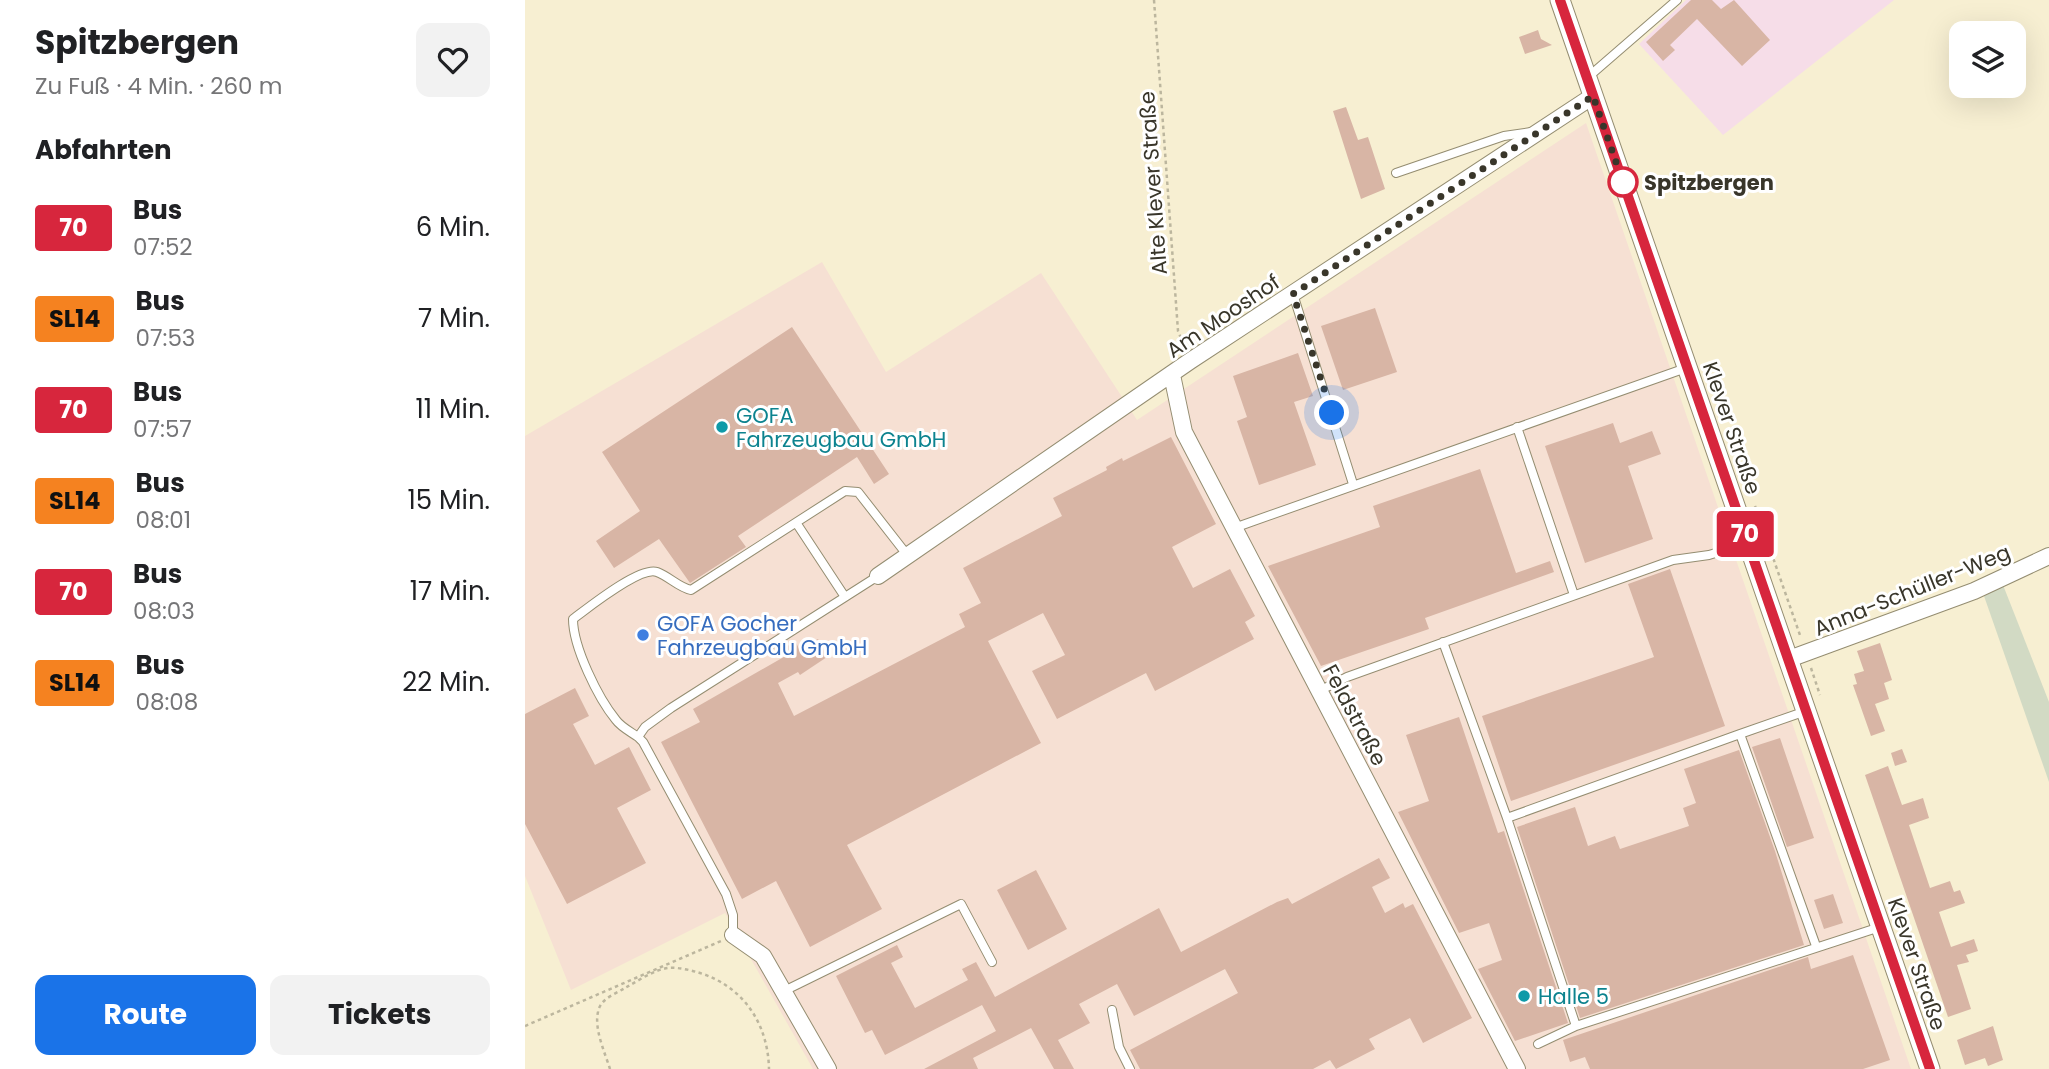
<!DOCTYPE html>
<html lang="de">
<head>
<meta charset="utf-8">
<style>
  body { margin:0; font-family:Poppins,sans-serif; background:#f2f2f2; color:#202124; height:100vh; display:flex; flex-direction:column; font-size:26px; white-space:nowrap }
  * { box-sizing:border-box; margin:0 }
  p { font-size:23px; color:#757577 }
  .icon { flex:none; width:38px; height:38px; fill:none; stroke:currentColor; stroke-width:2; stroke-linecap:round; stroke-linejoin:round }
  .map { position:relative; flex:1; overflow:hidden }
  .details { display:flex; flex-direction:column; background:#fff; width:525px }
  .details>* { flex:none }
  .badge { padding:0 14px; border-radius:5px; font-size:24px; line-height:46px }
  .tools { position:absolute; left:1424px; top:21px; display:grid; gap:14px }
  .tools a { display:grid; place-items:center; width:77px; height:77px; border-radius:14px; background:#fff; box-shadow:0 7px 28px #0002; font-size:35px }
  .you { position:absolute; width:35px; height:35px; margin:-18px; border:5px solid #fff; border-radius:50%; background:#1a73e8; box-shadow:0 0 0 10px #1a73e833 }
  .map>.badge { position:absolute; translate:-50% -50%; box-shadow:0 0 0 4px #fff }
  h2 { padding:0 35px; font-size:26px; line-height:63px }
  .round { display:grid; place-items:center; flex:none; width:74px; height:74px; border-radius:14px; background:#f2f2f2 }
  .summary { display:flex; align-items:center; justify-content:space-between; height:119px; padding:0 35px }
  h1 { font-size:33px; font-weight:700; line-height:52px }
  .button { display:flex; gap:14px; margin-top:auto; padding:14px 35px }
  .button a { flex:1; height:80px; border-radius:14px; background:#1a73e8; color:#fff; font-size:28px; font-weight:700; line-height:80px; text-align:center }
  .button a+a { background:#f2f2f2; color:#202124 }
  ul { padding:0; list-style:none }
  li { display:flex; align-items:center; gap:21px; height:91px; padding:0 35px }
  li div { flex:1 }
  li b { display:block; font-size:26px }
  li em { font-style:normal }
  li .badge { min-width:77px; font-weight:700; text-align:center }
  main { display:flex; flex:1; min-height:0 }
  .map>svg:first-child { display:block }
</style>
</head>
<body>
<main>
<section class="details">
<div class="summary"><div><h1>Spitzbergen</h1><p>Zu Fuß · 4 Min. · 260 m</p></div><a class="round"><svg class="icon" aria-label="heart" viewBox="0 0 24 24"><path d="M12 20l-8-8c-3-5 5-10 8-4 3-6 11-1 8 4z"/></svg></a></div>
<h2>Abfahrten</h2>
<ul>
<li><span class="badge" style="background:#d7263d;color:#fff">70</span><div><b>Bus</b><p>07:52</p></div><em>6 Min.</em></li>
<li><span class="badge" style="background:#f58220;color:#111">SL14</span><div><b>Bus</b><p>07:53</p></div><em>7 Min.</em></li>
<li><span class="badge" style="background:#d7263d;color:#fff">70</span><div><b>Bus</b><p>07:57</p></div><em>11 Min.</em></li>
<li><span class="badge" style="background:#f58220;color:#111">SL14</span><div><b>Bus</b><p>08:01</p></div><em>15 Min.</em></li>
<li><span class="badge" style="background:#d7263d;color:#fff">70</span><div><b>Bus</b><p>08:03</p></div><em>17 Min.</em></li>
<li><span class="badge" style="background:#f58220;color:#111">SL14</span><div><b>Bus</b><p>08:08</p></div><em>22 Min.</em></li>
</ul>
<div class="button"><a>Route</a><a>Tickets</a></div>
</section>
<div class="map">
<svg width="1524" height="1069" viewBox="0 0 1524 1069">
  <rect width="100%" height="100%" fill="#f7efd2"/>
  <!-- commercial -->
  <path fill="#f6dde8" d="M1161,0H1369L1198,135L1114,44Z"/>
  <!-- industrial -->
  <path fill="#f6e0d3" d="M1061,123L1386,1069H288L200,913L46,990L0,876V436L297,262L361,372L516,273L612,420Z"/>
  <!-- green -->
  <path fill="#d2dac4" d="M1478,585L1524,702V782L1459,596Z"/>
  <!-- building -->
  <path fill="#d8b5a5" d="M1166,0H1187L1196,9L1209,0L1245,40L1217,66L1172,19L1145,45L1150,50L1138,61L1121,42Z
    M1013,30L1016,39L1027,45L1000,54L994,37Z
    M821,107L833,140L843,137L860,189L836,199L808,111Z
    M850,308L872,372L818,390L796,326Z
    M267,327L364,474L349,484L332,457L213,536L221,547L165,583L134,539L89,568L71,541L115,511L77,452Z
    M773,353L788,396L769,402L791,465L734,485L712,421L722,417L708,376Z
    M1088,423L1095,443L1127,431L1136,454L1103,466L1128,539L1060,563L1020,446Z
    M646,437L691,524L647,547L668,588L705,569L730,616L720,622L729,639L630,691L621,673L532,719L507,671L540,655L518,613L463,641L516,743L322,845L357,909L285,947L251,881L217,899L136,742L175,722L168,709L264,654L260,647L271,642L274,649L293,639L302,657L275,675L273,672L253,683L269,716L440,627L434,614L456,603L438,568L537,516L528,498L582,470L581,467L597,458L598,461Z
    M955,469L991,573L1025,561L1029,572L900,618L904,629L796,666L743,566L855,527L848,506Z
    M1145,569L1200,726L986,801L957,716L1129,657L1103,584Z
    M1355,643L1367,680L1359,683L1364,699L1350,704L1360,731L1346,736L1328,685L1332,684L1329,674L1339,671L1332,651Z
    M50,688L64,716L48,724L70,765L104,747L126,790L92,808L121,863L42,904L0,824V714Z
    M934,717L973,833L979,831L1043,1023L990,1041L953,969L977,960L964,923L934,933L873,812L904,801L881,735Z
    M1255,738L1289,838L1262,847L1227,747Z
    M1377,749L1382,762L1370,766L1366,753Z
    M1214,750L1250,851L1279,945L1055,1018L992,827L1050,807L1063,846L1090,836L1095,849L1164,826L1158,808L1171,803L1159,769Z
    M1363,766L1377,805L1398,798L1404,818L1384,825L1405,888L1425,881L1429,892L1435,890L1440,903L1414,912L1426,947L1449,939L1453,951L1441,955L1444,962L1432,965L1446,1009L1423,1017L1340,775Z
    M854,858L865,878L847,887L860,913L878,903L880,908L888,904L947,1018L898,1043L885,1018L844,1039L850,1049L811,1069L805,1060L788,1069H615L605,1050L713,993L700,969L609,1016L592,984L554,1004L565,1023L533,1040L549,1069H529L506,1028L448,1058L453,1069H399L471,1031L457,1005L360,1055L347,1030L340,1033L311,976L372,945L378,957L366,963L390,1008L443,980L437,969L451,962L470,997L634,908L656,952L752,902L763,898L767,904Z
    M511,870L542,929L503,950L472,890Z
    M1308,894L1318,923L1299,929L1289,900Z
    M1328,955L1365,1060L1338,1069H1065L1060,1057L1045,1062L1038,1040L1283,957L1286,969Z
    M1468,1026L1478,1060L1463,1066L1460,1058L1440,1065L1432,1040Z"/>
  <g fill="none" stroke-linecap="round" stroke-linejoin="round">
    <defs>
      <path id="service" d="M1062,78L1152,0
        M871,173L979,136L1006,132
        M768,294L828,484
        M992,427L1049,595
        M272,524L320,597
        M709,528L1161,368
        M918,642L982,818L1051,1026L1013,1044
        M794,691L822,677L1148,560L1184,555L1223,543
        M1215,734L1281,711
        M113,737C106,732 96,727 91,720C73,698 48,647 48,619C63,608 115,566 132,572C145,577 153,587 166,590L320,491L333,492L383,556
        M982,818L1215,734L1291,946
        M208,935V915L201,894L118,742L113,737L120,727L146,708L353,576
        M259,991L436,904L467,962
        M587,1010L594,1047L605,1069
        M1051,1026L1355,927"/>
      <path id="minor" d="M647,375L659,432L992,1069
        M353,576L665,361L1068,96
        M1264,659L1449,591L1524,556
        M208,935L238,956L303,1069"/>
      <path id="tertiary" d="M1035,0L1405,1069"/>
    </defs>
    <!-- service casing -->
    <use href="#service" stroke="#948d71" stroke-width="10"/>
    <!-- minor casing -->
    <use href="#minor" stroke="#948d71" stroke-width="18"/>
    <!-- tertiary casing -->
    <use href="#tertiary" stroke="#948d71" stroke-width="21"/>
    <!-- path -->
    <path stroke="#bcb69e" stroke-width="2.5" stroke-dasharray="3.5 3.5" stroke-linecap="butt" d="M629,0L653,331L660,348
      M1230,506L1276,638
      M1286,668L1295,695
      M0,1026L196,941
      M85,1069C80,1053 69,1029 73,1012C75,999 90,994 100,988C113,981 128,970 143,968C153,967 165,970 175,973C219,987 243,1024 244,1069"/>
    <!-- service -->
    <use href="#service" stroke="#fff" stroke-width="8"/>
    <!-- minor -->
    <use href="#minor" stroke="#fff" stroke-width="16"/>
    <!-- tertiary -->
    <use href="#tertiary" stroke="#fff" stroke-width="19"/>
  </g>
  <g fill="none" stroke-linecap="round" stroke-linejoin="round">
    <defs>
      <path id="line" d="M1035,0L1405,1069"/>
    </defs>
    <!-- line casing -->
    <use href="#line" stroke="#fff" stroke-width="16"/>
    <!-- line -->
    <use href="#line" stroke="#d7263d" stroke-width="10"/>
    <!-- walk -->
    <path stroke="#39362a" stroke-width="7" stroke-dasharray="0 12.6" d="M807,413L768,294L1068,96L1098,182"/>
  </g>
  <!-- markers -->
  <circle fill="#fff" stroke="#d7263d" stroke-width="3.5" cx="1098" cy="182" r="14"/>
  <g fill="#0f9aa8" stroke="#fff" stroke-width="2.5">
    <circle cx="197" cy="427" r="7"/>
    <circle cx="999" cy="996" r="7"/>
  </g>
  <circle fill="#3f7fe0" stroke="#fff" stroke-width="2.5" cx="118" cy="635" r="7"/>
  <g text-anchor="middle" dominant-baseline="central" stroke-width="6" stroke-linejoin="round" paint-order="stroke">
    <!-- stop labels -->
    <g font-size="21" font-weight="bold" fill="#39362a" stroke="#fff" text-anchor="start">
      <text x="1119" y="182">Spitzbergen</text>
    </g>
    <!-- street labels -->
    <g font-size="21" fill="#39362a" stroke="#fff">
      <text transform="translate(628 183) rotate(-94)">Alte Klever Straße</text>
      <text transform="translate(698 316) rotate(-34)">Am Mooshof</text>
      <text transform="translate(1207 428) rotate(71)">Klever Straße</text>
      <text transform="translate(1387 590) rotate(-22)">Anna-Schüller-Weg</text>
      <text transform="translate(830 715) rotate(62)">Feldstraße</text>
      <text transform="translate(1392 964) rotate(71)">Klever Straße</text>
    </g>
    <!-- culture labels -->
    <g font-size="21" fill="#0d838f" stroke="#fff" text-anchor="start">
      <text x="211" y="415">GOFA<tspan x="211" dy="24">Fahrzeugbau GmbH</tspan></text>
      <text x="1013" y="996">Halle 5</text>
    </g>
    <!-- shop labels -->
    <g font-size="21" fill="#366cbe" stroke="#fff" text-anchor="start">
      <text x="132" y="623">GOFA Gocher<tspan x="132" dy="24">Fahrzeugbau GmbH</tspan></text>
    </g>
  </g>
</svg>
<div class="tools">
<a><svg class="icon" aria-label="layers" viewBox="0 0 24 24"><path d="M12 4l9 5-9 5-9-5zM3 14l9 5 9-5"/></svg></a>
</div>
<div class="you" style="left:807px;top:413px"></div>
<b class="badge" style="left:1220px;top:534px;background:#d7263d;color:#fff">70</b>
</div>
</main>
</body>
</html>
